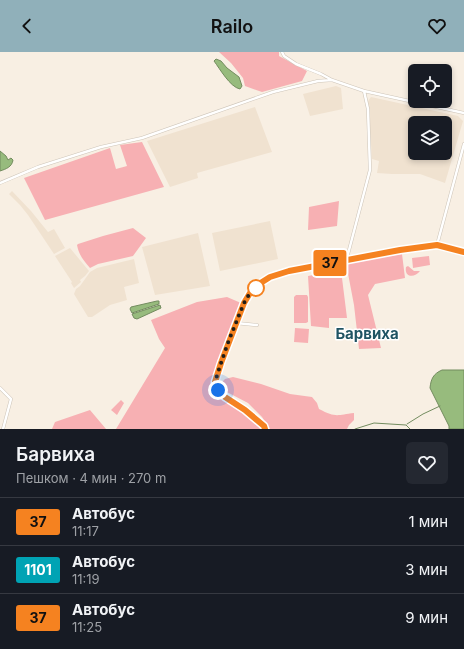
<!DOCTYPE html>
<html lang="ru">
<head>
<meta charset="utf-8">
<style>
  body { margin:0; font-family:Inter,sans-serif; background:#242831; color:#f1f3f6; height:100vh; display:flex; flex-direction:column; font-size:15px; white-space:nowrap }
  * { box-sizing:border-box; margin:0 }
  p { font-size:13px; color:#9ea1a6 }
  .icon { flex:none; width:22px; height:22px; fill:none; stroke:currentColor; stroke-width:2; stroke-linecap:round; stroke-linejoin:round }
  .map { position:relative; height:377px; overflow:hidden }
  .side { display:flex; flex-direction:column; background:#171b24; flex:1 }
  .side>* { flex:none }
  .badge { padding:0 8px; border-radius:3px; font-size:14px; line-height:26px }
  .controls { position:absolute; left:408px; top:12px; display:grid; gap:8px }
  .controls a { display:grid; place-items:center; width:44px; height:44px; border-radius:6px; background:#171b24; box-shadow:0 2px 6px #0003; font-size:20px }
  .you { position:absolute; width:20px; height:20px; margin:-10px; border:3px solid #fff; border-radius:50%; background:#1a73e8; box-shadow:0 0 0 6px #1a73e833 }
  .map>.badge { position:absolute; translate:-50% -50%; box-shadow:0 0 0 2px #fff }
  .round { display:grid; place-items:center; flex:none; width:42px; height:42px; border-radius:6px; background:#242831 }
  .summary { display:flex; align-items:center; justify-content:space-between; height:68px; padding:0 16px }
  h1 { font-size:19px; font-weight:600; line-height:30px }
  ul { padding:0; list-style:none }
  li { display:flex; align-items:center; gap:12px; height:48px; padding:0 16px; border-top:1px solid #363941 }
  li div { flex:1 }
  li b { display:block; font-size:15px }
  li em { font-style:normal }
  li .badge { min-width:44px; font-weight:700; text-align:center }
  header { display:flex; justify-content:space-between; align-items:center; height:52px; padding:0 16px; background:#90b0ba; color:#111; font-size:18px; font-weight:600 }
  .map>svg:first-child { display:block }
</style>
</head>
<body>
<header><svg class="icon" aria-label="back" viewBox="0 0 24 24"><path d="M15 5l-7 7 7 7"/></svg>Railo<svg class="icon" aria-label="heart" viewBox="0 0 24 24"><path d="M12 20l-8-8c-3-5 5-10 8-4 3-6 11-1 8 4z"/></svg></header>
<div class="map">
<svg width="464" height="377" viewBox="0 0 464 377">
  <rect width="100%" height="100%" fill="#f8efe3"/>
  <!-- built -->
  <path fill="#f0e2d0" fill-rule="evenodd" d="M336,34L341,36L343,57L310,64L303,42Z
    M371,45L458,64L463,69L445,131L420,122H392L377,121L379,109L372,107L368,49ZM415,71H445V101H415Z
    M255,55L272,100L197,121L198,126L170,135L147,89Z
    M12,139L31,159L48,180L54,177L65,196L54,202L28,163L20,153L9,142Z
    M270,169L278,207L220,219L212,181Z
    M198,181L210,234L155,243L142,195Z
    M70,196L89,219L85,224L80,228L81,230L74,236L71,231L72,230L55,204Z
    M134,207L139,231L124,235L127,248L110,253L92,265H88L74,242L76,237L80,234L90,220L97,216Z"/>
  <!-- green -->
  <path fill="#f7b0b3" d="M219,0H279V4L307,19L302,29L262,40L245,34L243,26L231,11Z
    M142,90L164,135L45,168L24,126L110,96L116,117L127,114L120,93Z
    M339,149L337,174L308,178L309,155Z
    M133,176L146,186L133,204L98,212L90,216C83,208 79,203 77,193L78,192L103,184Z
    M402,202L405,226L375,232L368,243L381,296L359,297L354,253L346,211Z
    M429,204L430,213L413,216L412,206Z
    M408,214L414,219H420C415,226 404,226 406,215Z
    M341,218L347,266H329V276L311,274L308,224Z
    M296,243H307L308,245V270L306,271H294V245Z
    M227,245L241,251L221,301L213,325L212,333L216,342L242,359L258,373L260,377H116L165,296L159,287L151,268L197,250Z
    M295,276L309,277L308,291L294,290Z
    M233,325L261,332L290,342L312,345L317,351L319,357C336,366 337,363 354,361V368L349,373L347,377H270L262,365L248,351L223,338L220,332L225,327Z
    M121,348L124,351L117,363L111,358Z
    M90,358L106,377H111H52L55,370Z"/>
  <!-- water -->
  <path fill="#97bb7d" stroke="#738c5f" d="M216,7L221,9L227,16L239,25L242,34L240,37C230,35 220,17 214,9Z
    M0,99L6,104L8,108L11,106L13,108C12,115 6,117 0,119Z
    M157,249H159V252L132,261L130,257L131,255Z
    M160,253L161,256L137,267L134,266L132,262Z
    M442,318H464V377H449V374L430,336C431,327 433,322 442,318Z"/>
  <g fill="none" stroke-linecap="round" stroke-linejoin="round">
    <!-- stream -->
    <path stroke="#738c5f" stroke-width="1" d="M407,372L423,362L440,354
      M355,377L374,371L406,373L410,377"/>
    <defs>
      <path id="street" d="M282,0L284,4L296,12L321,22L332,28L364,39L464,61
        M0,131L38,115L101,95L142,86L273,40L318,29L332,28
        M437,193L464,92
        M349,208L348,202L370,118L368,57L364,39
        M236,271L257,273
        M0,336L11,347L3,377"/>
      <path id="secondary" d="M265,377L264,374L245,358L225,345L218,338L215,330L221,311L244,251L250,241L259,232L270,225L289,219L400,198L437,193L464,200"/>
    </defs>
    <!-- street casing -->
    <use href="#street" stroke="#cec5b9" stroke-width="3.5"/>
    <!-- secondary casing -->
    <use href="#secondary" stroke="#cec5b9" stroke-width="4.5"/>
    <!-- street -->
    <use href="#street" stroke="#fff" stroke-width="2.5"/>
    <!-- secondary -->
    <use href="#secondary" stroke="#fce7dd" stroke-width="3.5"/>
  </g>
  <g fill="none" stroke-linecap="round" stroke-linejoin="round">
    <defs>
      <path id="line" d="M265,377L264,374L245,358L225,345L218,338L215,330L221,311L244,251L250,241L259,232L270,225L289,219L400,198L437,193L464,200"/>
    </defs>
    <!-- line casing -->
    <use href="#line" stroke="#fff" stroke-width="9"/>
    <!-- line -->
    <use href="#line" stroke="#f58220" stroke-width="6"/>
    <!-- walk -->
    <path stroke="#201d18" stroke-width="4" stroke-dasharray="0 7.2" d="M218,338L215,330L221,311L229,288L244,251L250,241L259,232L256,236"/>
  </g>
  <!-- markers -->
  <circle fill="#fff" stroke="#f58220" stroke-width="2" cx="256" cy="236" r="8"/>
  <g text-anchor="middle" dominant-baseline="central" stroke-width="3" stroke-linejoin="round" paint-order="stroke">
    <!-- quarter labels -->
    <g font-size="15" font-weight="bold" fill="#1f5363" stroke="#fff">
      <text x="367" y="281">Барвиха</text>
    </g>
  </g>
</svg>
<div class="controls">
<a><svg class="icon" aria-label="locate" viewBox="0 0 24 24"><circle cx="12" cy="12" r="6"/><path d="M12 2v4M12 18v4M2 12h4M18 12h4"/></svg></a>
<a><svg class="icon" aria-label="layers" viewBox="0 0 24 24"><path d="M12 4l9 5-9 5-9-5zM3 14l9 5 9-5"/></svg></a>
</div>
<div class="you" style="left:218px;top:338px"></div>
<b class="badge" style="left:330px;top:211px;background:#f58220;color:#111">37</b>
</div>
<section class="side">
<div class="summary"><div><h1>Барвиха</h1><p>Пешком · 4 мин · 270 m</p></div><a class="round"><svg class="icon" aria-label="heart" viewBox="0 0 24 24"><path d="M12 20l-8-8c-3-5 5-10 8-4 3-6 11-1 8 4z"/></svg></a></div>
<ul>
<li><span class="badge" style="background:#f58220;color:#111">37</span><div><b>Автобус</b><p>11:17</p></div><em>1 мин</em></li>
<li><span class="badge" style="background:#00a3b4;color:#fff">1101</span><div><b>Автобус</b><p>11:19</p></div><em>3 мин</em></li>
<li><span class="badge" style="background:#f58220;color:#111">37</span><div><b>Автобус</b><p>11:25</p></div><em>9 мин</em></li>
</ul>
</section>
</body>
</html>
